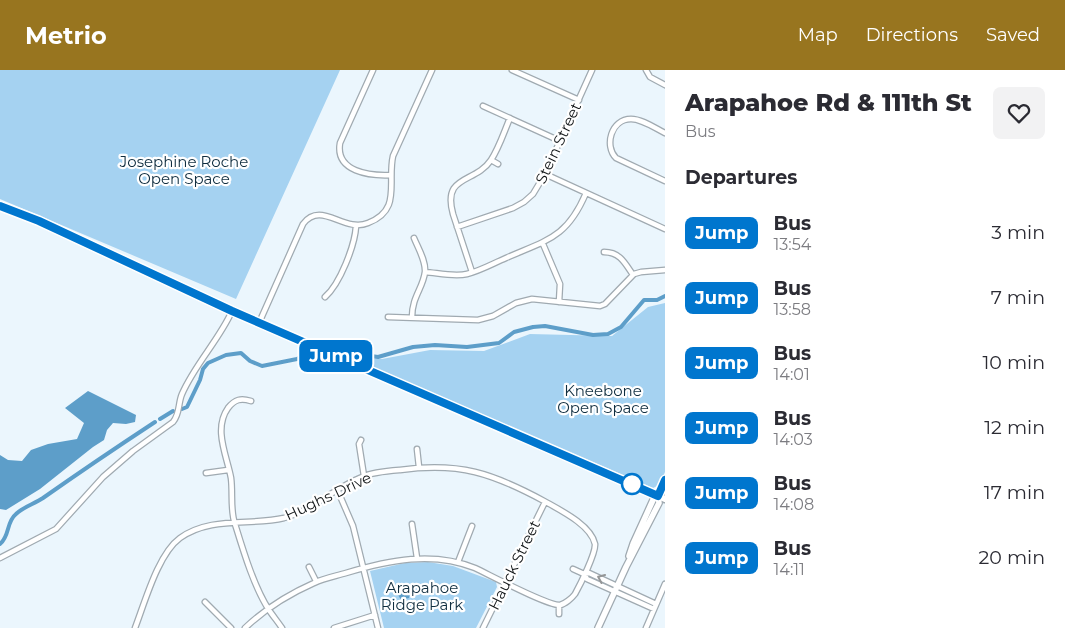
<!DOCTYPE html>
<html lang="en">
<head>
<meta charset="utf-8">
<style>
  body { margin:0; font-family:Montserrat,sans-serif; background:#f2f2f3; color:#2b2b33; height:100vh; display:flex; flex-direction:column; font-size:19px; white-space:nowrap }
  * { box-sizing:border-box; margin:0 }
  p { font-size:16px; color:#7c7c81 }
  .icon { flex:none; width:28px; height:28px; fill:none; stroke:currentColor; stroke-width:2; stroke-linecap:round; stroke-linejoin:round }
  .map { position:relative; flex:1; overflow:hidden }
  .drawer { display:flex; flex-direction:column; background:#fff; width:400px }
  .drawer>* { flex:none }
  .badge { padding:0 10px; border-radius:8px; font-size:18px; line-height:32px }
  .map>.badge { position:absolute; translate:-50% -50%; box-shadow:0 0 0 2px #fff }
  h2 { padding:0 20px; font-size:19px; line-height:45px }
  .round { display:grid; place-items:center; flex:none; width:52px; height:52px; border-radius:8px; background:#f2f2f3 }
  .overview { display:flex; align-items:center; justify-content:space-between; height:85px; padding:0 20px }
  h1 { font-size:24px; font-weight:800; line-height:38px }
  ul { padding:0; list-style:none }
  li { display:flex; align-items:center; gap:15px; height:65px; padding:0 20px }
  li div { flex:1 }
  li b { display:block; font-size:19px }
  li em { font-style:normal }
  li .badge { min-width:55px; font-weight:700; text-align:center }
  header { display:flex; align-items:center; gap:30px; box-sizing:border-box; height:70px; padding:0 25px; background:#98751f; color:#fff }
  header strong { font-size:24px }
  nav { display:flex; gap:28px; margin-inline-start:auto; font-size:18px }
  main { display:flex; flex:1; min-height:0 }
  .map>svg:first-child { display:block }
</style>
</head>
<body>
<header>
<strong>Metrio</strong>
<nav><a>Map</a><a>Directions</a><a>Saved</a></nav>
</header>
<main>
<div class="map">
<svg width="665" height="558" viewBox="0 0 665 558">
  <rect width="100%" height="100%" fill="#ebf6fd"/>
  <!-- green -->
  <path fill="#a5d2f1" d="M0,0H340L236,229L0,129Z
    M665,233V402L659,415L653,418L347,286L382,289L430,280L484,281L530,264L612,266L648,237Z
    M428,492L453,496L496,512L497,517L476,558H384L370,501L405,493Z"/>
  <!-- water -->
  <path fill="#5d9ec9" d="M88,321L136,345L135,352L126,354L113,353L107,360L104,370L93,377L40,419L6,440L0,439V385L8,390L22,391L31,380L48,374L77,369L84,353L65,338Z
    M406,514L410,522L409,528L402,530C398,527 396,521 398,516Z"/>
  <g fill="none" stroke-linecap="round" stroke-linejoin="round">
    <!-- canal -->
    <path stroke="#5d9ec9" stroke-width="4" d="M340,283L364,286
      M371,286L378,287L413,277L435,275L467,277L499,273L514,262L533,257L545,256L593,265L608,264L621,257L644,230H657L665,226
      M182,339L187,337L200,310L203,299L208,293L226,285L241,283L250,291L262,296L297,289L308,283L335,291L338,289
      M160,349L173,341
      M0,474C10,466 6,452 16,444C23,437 34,434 43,428C80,402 117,377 155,352"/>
    <defs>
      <path id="minor" d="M373,0L340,73C335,102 370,106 391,105
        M512,0L579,30
        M646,0L650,7L665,15
        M483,36L560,71
        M665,63C655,58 642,49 631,49C611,49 604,76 616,88L665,111
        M491,90L498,94
        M545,104L665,159
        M457,157L513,138L524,132L533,124L545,104L592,0
        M543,174L560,214L559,232
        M604,182C620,182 625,193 633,205
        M425,202C438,203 454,207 467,204C480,201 494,193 506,188C547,170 567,168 586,123
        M472,202L453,144C442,104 475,114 491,90C499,78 504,62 510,48
        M325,227C340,214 355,175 356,156
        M388,247L478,250L493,246L516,233L532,229L600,236L605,234L634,204L641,202L665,200
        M412,247C412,227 423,218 425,202C426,191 418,178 414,168
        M259,253L303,154C321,130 344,163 368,153C402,140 387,113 393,86L432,0
        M251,331C241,328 235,329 228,338C213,359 227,386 231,408C233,423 230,440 235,454C243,480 254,517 269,540C273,546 278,552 282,558
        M361,370L359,374L364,406
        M417,379L419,397
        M206,403L228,400
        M337,419L353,456L378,558
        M658,425L665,410
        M412,454L417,488
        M0,488L56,459L103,407L133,381L173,352C180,344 178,333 182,324C195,294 219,270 232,241
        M458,492L472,456
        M309,497L316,511
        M573,499L584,504L587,509L654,539
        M584,504L589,503L656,534
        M205,532L231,558
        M559,544V535
        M135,558C145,532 158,484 180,468C211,446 250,456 284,448C313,440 334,418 362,407C373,402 387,401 400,400C460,392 492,403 544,431C560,440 591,455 595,474C596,483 580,515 575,524C572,528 565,534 560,535C548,536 490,505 475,498C433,481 389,490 346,503C336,506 324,508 314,513C289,524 265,539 245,558
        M334,558L375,545
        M483,558L545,432
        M646,558L665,514"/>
      <path id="tertiary" d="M629,486L633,474L653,430L658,425
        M598,558L626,497L659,433L658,425"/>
      <path id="secondary" d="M0,136L39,151L232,241L665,429"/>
    </defs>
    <!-- minor casing -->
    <use href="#minor" stroke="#a0aab1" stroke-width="7"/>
    <!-- tertiary casing -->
    <use href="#tertiary" stroke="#a0aab1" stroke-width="8"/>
    <!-- secondary casing -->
    <use href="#secondary" stroke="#a0aab1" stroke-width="9"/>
    <!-- minor -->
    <use href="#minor" stroke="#fff" stroke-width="4.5"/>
    <!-- tertiary -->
    <use href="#tertiary" stroke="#fff" stroke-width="5.5"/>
    <!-- secondary -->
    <use href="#secondary" stroke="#fff" stroke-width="6"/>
  </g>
  <!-- one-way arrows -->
  <defs><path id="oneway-chevron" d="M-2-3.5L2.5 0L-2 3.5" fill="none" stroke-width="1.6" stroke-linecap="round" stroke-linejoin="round" transform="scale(1.25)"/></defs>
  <use stroke="#949697" href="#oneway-chevron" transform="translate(601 508) rotate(-156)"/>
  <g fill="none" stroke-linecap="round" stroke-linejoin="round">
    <defs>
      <path id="line" d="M0,136L39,151L232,241L658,426L665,410"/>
    </defs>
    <!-- line casing -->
    <use href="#line" stroke="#fff" stroke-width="11"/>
    <!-- line -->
    <use href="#line" stroke="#0076ce" stroke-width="8"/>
  </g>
  <!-- markers -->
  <circle fill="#fff" stroke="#0076ce" stroke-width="2.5" cx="632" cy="414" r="10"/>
  <g text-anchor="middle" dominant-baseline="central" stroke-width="4.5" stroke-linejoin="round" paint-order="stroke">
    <!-- street labels -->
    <g font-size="15" fill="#111517" stroke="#fff">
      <text transform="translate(558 73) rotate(-65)">Stein Street</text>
      <text transform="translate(328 426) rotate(-25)">Hughs Drive</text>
      <text transform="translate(514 495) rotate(-64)">Hauck Street</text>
    </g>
    <!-- park labels -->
    <g font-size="15" fill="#0f2d3f" stroke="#fff">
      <text x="184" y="91">Josephine Roche<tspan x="184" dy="17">Open Space</tspan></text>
      <text x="603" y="320">Kneebone<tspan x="603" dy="17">Open Space</tspan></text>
      <text x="422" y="517">Arapahoe<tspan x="422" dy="17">Ridge Park</tspan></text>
    </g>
  </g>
</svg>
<b class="badge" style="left:336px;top:286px;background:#0076ce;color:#fff">Jump</b>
</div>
<section class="drawer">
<div class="overview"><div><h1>Arapahoe Rd &amp; 111th St</h1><p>Bus</p></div><a class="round"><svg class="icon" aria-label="heart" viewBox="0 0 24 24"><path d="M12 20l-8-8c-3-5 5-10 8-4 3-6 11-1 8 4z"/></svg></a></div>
<h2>Departures</h2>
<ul>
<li><span class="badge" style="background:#0076ce;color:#fff">Jump</span><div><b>Bus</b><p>13:54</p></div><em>3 min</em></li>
<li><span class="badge" style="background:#0076ce;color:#fff">Jump</span><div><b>Bus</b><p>13:58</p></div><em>7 min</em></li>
<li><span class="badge" style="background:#0076ce;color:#fff">Jump</span><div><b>Bus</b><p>14:01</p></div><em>10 min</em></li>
<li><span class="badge" style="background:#0076ce;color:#fff">Jump</span><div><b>Bus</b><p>14:03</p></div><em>12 min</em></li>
<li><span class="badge" style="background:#0076ce;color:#fff">Jump</span><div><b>Bus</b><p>14:08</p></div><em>17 min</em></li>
<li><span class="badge" style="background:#0076ce;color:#fff">Jump</span><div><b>Bus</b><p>14:11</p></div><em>20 min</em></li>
</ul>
</section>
</main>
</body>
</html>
